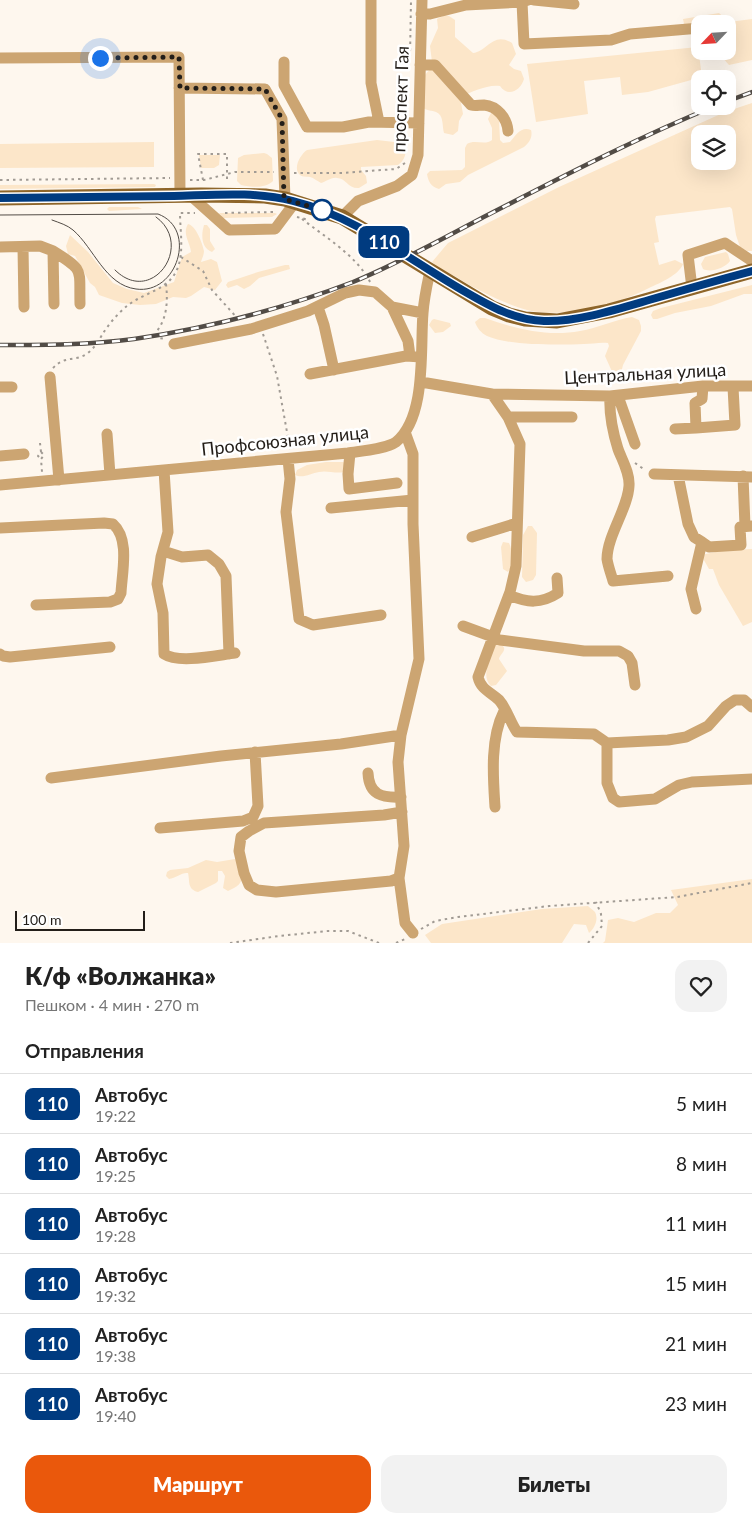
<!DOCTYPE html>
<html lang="ru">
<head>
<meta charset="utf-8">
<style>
  body { margin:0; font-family:Lato,sans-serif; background:#f2f2f2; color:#222; height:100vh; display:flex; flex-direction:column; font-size:19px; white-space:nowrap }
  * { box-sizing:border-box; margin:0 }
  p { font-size:16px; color:#767676 }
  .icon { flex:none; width:28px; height:28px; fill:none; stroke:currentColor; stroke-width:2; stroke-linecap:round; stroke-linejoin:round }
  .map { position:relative; height:943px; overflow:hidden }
  .panel { display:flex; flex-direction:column; background:#fff; flex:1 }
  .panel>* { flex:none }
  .badge { padding:0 10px; border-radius:8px; font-size:18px; line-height:32px }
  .needle { width:32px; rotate:245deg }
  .tools { position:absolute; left:691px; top:15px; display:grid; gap:10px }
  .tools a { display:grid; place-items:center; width:45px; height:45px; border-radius:10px; background:#fff; box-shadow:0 5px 20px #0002; font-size:25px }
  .scale { position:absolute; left:15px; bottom:12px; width:130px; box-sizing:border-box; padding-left:5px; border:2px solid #231e19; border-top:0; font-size:14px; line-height:18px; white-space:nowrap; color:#231e19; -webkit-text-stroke:4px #fff; paint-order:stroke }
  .you { position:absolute; width:25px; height:25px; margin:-12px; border:4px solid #fff; border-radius:50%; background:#1a73e8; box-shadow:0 0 0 8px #1a73e833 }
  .map>.badge { position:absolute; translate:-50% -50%; box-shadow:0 0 0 2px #fff }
  h2 { padding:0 25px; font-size:19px; line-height:45px }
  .round { display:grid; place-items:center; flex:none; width:52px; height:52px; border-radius:15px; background:#f2f2f2 }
  .head { display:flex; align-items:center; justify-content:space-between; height:85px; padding:0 25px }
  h1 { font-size:24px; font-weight:800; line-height:38px }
  .primary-button { display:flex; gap:10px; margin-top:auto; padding:10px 25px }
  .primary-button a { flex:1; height:58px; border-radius:15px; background:#ea580c; color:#fff; font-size:20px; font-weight:800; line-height:58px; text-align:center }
  .primary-button a+a { background:#f2f2f2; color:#222 }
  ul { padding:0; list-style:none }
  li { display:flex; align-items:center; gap:15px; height:60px; padding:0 25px; border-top:1px solid #e0e0e0 }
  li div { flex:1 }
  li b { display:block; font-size:19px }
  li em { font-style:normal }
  li .badge { min-width:55px; font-weight:700; text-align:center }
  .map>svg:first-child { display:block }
</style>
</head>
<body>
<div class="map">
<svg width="752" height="943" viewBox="0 0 752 943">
  <rect width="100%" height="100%" fill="#fef7ee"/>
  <!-- green -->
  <path fill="#fce6c9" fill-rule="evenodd" d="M719,13L729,22L752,19V60L729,65L722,57L713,55L711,51H728V24H700L685,28L683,19Z
    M445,15L449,16L455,20V37L473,53C488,51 493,31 512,43L516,54L509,65L514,69L521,71L524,79C521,90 508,98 500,86C488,84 471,92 460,97L463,114L459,121L458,131L453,135L444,133C442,126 444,115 436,112C432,110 427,111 423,108L425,75L431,68L432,62L430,46L438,28L437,19Z
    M698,47L702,77L648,92L622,95L620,77L584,81L588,114L536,122L527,64Z
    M752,103V251H747L740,247L736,235L732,209L730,207L656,216L655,219L659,242L654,243L659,265L675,260L683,264C679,275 660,283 649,288C616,305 564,319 527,310C508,305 477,290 461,280C451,273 440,271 432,262L448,243L559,187L725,112ZM700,134H728V161H700Z
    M491,113H495L499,119L500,140L503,143L510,142C516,135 521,126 531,130C533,137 529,143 524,147L468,175L460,182L446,184L439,189C431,187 428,181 427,174L430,171L462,170L465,167V148L467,144C475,139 485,146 492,140V128L488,119Z
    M377,140L403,143L405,144C407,153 405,160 398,165L361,167V170L366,176L367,183L359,188C348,189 346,178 337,178C331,177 326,182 321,183C317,181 314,178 310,177C306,176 302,178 299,174C293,167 301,154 307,150Z
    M154,142V167L0,168V144Z
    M264,153L267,154L272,158L273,181C265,189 251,187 241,185L237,181L238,158L244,155Z
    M199,155H220L219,165L214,168H201Z
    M154,184L156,185L155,187L0,189V185Z
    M109,207H138L142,209L109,211L107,209Z
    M219,213H275L277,214L272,217L223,218Z
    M188,224C196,226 202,242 204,251C204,255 202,258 201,262L211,259L217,262L222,281L215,290L204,287L191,296L186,298L173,297L156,304L140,305L122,303L99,295L95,287L90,283L75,256L68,254L66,246L70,235L88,252L113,283L127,289L144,293L174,282L182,257L191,252C190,242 182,234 188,224Z
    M204,225H207L210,229V241L215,249L212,252C201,248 201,235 204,225Z
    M726,252L728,254L730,261C725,268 711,273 703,269L701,264L705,257Z
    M285,265H289L290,269L259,278L250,286L244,289L237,285L228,288L226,285L228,282L258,272Z
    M752,285V294H744L711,306L675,313L657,319H653L651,315L653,311L661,308Z
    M632,317L639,320L641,326V331L623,365L621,373L617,377L614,376L605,356L609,346L608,343C600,342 592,344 584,344C560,345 509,346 487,336C481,333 477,328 475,322L480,318H485C515,329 548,337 580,331C598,328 614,320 632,317Z
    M434,319L450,323L451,326L443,332L435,333L429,325L432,320Z
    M326,462H343L345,463L344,472C335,474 327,470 319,472C311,473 303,479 295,475L297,470L307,465Z
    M528,526H532L537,533L536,575L533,580L526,582L522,577L523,535Z
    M503,542L509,543C513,551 514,566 508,572L503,569L501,547Z
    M752,549V622L743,626L719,585L713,569H709L701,555L725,550Z
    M495,645H502C508,650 500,654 499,659L507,671L496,685L491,686C480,676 491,657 495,645Z
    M235,859L237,861C242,877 247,883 228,891L223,888L225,876L222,871H218V881L216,883L198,892C187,889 190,881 188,873C182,872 176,878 169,879L166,876L167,872L170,870L188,868L206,860L217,862Z
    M752,879V943H603L605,941L608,920L618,918L634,922L656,913H670L678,905L671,890Z
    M588,906C590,908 593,910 595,912C599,920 594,929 589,933L586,925L574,924L562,943H431L425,935L442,924L542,909Z"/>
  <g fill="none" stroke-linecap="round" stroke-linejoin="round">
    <!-- path -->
    <path stroke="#a19b94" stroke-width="2" stroke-dasharray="2.5 4" stroke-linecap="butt" d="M410,57L411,0
      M294,173H342L396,169L405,163
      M0,180L170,178
      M190,180H204L235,172H274
      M203,180L198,154H227V183
      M225,213L275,212
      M297,217L309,220
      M302,219C324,236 358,257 370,282
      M181,257L203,271L212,290L239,320
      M166,284C168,301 167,318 157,331L158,338L166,339
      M263,334L277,376L290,449
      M53,368C65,355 76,362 88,353C94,348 98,342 102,335C108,325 118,313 127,306C138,297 153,293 164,285C188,269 180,237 180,213H195
      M40,443L41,452L38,456L41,459
      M41,452L44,455L41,459L42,472
      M635,463L645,470
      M421,929L435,921L458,917L549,906L677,897L752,883
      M230,943L279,936L328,931H348L379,943
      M396,943L405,939
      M588,943L602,926L601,914L596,902"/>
    <!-- minor -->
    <path stroke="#cca572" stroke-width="11" d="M371,0V83L379,122
      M534,0L574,4
      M522,2L524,44L611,40L630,34L700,28
      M421,14H430L466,5L522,2L528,0
      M0,58L179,57L180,196
      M284,62V85L307,127H343L369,122L419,123
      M420,65H435L471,105C475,106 479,105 484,105C497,106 507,118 508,131
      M179,88L265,89L282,119L285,199
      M191,196L229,230L275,229L296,201
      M342,217L358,201L397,186L412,175L418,155L422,0
      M0,247L40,246L53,251L54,304
      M23,247L24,307
      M53,251C85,271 79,268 80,304
      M692,288L688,255L725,243L752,261
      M318,307L324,325L334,370
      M392,307L408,341L410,356
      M174,344L251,329L308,311L345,293L359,290L375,292L392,307L423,313
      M310,374L406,356L421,357
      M50,377L59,480
      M421,382L492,394L610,396L703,386H752
      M703,386L702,399L695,403L696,428L735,425L733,387
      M0,387H12
      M492,394L508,417L520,444L516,566L510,592L493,637L500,640L584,651H619L628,656L632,663L635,685
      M610,396C609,413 613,433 618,449C622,460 630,473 629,486C628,508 607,536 607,559C608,566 611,574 613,581L668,576
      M618,396L635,444
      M508,417H572
      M675,429L696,428
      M405,432L413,454V524L419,659L401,735L398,762L404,846L399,878L405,923L413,933
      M107,434L110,475
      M350,453L348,474L349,489L397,483
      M0,456L24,454
      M288,459L290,479L286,512L299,619L313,625L381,615
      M164,470L168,532L161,557L157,584L163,613L164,654C179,664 218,655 235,653
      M654,474L752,477
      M678,475L688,524L694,537L702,542L691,589L696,609
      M743,476L745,526
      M0,485L348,453C360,451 386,449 396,442C427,417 420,348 423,313C424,298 427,285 430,271
      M331,508L413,500
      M0,528L104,523L113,524C130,539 122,572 121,593L118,599L110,602L36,605
      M472,537L517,523
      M702,542L709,547L741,545L740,527L752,526
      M163,551L182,557L208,555L219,564L226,576L229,654
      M509,595C527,603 541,604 558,593L557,578
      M463,626L493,637L478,677C481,690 491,692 499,700C507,709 510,722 517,732L594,734L607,743L668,740L686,737L708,726L726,706L735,700H744L752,707
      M0,654L3,656L10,657L110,647
      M607,743V783L613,798L619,802L655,799L679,785L692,782L752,779
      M368,773C369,795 382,798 401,797
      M51,778L221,756L341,744L401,735
      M495,807C493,776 490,739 504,711
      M160,828L243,821L253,817L258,806L255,752
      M399,878L391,881L276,892L257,890L249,885L244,873L239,851L241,837L249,831L264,823L384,815L402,812"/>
    <!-- major -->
    <path stroke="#8e6529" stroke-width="15" d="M0,198L201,195L265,196L285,199L342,217L492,308L509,315L525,319L557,321L609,311L752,271"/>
    <!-- tram -->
    <path stroke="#524c46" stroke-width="1" d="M0,215L158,214C198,229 177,295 136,289C105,285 94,248 73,230C67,225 60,223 52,220
      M115,270C152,307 195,245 156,217"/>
    <defs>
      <path id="rail" d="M728,101L752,92
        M0,345C44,345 90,345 134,339C209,328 282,309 353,282C397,264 438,241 480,219C558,179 634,139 715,106"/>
    </defs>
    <!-- rail casing -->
    <use href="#rail" stroke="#524c46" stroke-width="4.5"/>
    <!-- rail -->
    <use href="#rail" stroke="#fff" stroke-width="2.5" stroke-dasharray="8" stroke-linecap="butt"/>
  </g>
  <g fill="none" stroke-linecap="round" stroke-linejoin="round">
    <defs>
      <path id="line" d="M0,198C58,197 116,197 174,196C213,195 255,191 293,201C354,216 404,256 457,287C485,303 511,320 544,321C577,322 618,309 649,300C683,290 718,280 752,271"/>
    </defs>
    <!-- line casing -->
    <use href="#line" stroke="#fff" stroke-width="11"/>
    <!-- line -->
    <use href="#line" stroke="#003b80" stroke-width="8"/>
    <!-- walk -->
    <path stroke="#231e19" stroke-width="5" stroke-dasharray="0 9" d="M100,58L179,57L180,88L265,89L282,119L284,199L322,210"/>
  </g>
  <!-- markers -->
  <circle fill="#fff" stroke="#003b80" stroke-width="2.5" cx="322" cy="210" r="10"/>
  <g text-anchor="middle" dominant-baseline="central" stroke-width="5" stroke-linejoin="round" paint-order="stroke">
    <!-- street labels -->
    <g font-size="18" fill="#231e19" stroke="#fff">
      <text transform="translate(400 99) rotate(-88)">проспект Гая</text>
      <text transform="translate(645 373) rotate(-3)">Центральная улица</text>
      <text transform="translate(285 440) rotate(-6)">Профсоюзная улица</text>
    </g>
  </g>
</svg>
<div class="tools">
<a><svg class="needle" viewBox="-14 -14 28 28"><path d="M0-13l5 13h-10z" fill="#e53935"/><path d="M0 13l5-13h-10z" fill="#767676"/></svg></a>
<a><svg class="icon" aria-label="locate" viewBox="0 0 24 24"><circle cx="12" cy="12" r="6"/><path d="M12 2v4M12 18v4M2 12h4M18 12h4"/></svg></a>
<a><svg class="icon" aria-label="layers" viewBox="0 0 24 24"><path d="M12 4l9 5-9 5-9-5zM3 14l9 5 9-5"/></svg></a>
</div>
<div class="scale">100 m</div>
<div class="you" style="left:100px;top:58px"></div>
<b class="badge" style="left:384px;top:242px;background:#003b80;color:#fff">110</b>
</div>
<section class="panel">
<div class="head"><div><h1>К/ф «Волжанка»</h1><p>Пешком · 4 мин · 270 m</p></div><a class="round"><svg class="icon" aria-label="heart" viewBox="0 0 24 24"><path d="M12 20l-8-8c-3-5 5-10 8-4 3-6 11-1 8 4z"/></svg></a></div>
<h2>Отправления</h2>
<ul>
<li><span class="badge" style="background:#003b80;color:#fff">110</span><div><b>Автобус</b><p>19:22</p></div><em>5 мин</em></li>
<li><span class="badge" style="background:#003b80;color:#fff">110</span><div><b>Автобус</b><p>19:25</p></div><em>8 мин</em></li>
<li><span class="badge" style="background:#003b80;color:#fff">110</span><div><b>Автобус</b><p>19:28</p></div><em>11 мин</em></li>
<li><span class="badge" style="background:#003b80;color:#fff">110</span><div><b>Автобус</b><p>19:32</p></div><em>15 мин</em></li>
<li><span class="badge" style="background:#003b80;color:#fff">110</span><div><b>Автобус</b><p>19:38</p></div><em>21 мин</em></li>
<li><span class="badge" style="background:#003b80;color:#fff">110</span><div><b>Автобус</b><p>19:40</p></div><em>23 мин</em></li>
</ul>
<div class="primary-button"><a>Маршрут</a><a>Билеты</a></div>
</section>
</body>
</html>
